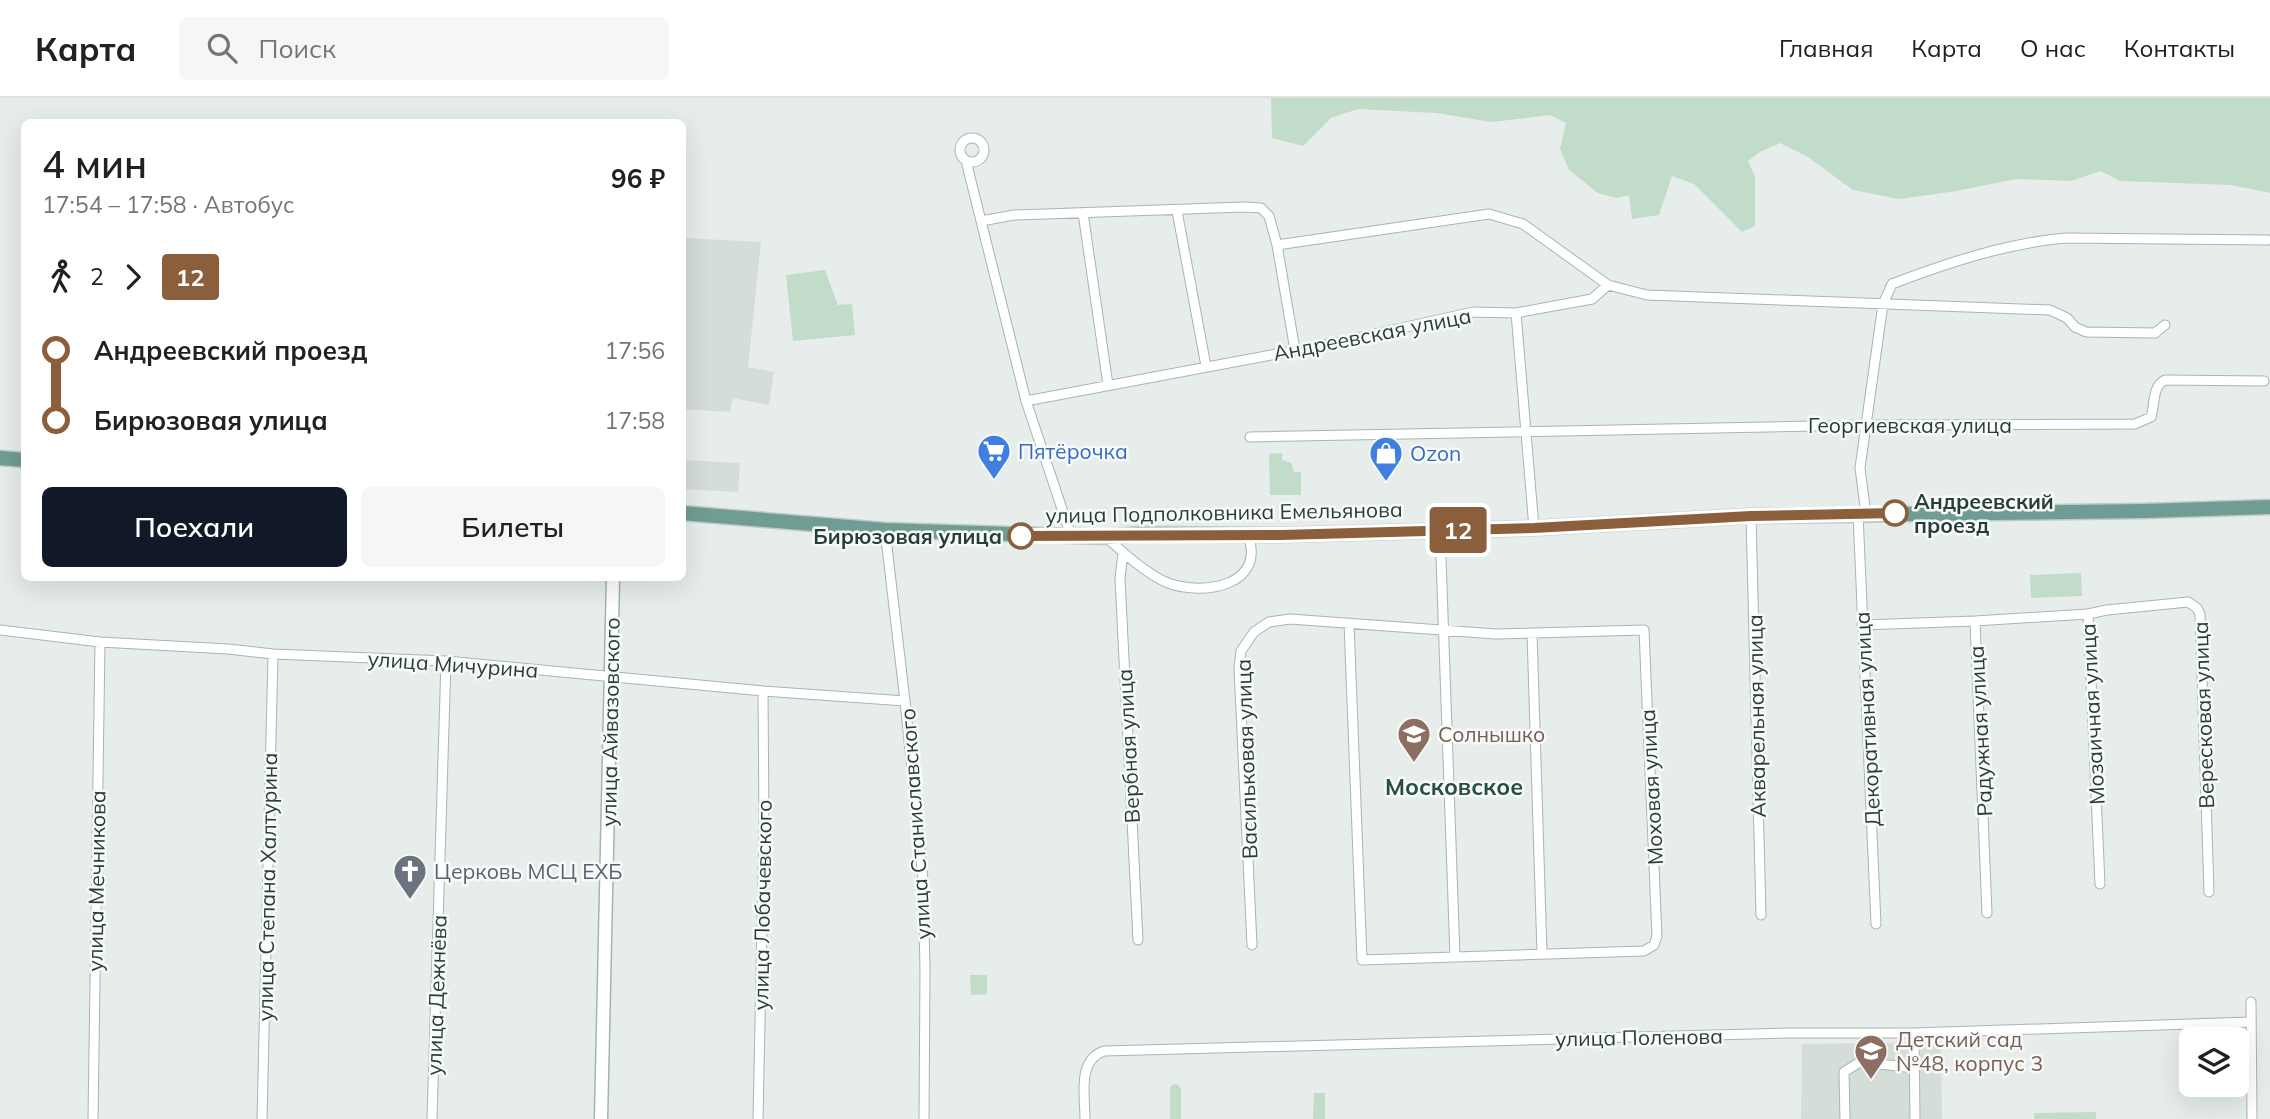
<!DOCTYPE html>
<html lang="ru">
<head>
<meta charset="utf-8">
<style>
  body { margin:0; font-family:Mulish,sans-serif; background:#f6f6f6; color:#202124; height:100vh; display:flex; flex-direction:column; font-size:26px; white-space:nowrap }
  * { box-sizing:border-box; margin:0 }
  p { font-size:23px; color:#757577 }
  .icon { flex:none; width:38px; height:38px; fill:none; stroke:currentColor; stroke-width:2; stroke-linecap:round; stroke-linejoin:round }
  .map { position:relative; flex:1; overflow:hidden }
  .drawer { position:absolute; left:21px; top:21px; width:665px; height:462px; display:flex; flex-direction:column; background:#fff; border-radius:10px; box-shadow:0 7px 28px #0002 }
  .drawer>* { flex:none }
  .badge { padding:0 14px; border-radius:5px; font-size:24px; line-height:46px }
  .tools { position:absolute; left:2179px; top:929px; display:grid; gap:14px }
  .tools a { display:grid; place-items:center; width:70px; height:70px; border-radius:10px; background:#fff; box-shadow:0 7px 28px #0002; font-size:35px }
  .map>.badge { position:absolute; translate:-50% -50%; box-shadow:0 0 0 4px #fff }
  .legs { display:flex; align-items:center; gap:10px; height:77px; padding:0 21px; font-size:23px }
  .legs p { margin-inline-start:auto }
  .summary { display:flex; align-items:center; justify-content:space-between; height:119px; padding:0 21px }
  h1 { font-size:38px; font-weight:600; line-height:52px }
  .primary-button { display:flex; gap:14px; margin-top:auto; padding:14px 21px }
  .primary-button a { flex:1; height:80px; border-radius:10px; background:#111827; color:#fff; font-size:28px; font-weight:600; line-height:80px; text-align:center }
  .primary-button a+a { background:#f6f6f6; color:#202124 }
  ul { padding:0 21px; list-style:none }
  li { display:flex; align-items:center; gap:24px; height:70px; font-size:26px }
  li i { display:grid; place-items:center; width:10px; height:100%; margin:0 9px; background:currentColor }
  li i::after { content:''; width:18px; height:18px; margin:-9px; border:5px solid; border-radius:50%; background:#fff }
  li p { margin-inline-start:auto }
  li:first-child i { background:linear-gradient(#0000 50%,currentColor 0) }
  li:last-child i { background:linear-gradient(currentColor 50%,#0000 0) }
  header { display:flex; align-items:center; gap:42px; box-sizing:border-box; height:98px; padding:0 35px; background:#fff; border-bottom:2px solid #e0e0e0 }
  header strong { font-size:33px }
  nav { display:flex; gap:38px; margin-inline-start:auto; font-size:24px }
  .search { width:490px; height:63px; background:#f6f6f6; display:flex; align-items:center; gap:18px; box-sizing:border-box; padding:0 24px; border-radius:10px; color:#757577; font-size:26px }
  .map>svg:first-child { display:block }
</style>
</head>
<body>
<header>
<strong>Карта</strong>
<div class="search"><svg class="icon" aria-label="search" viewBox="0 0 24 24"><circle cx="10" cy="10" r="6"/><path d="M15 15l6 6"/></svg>Поиск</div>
<nav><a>Главная</a><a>Карта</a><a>О нас</a><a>Контакты</a></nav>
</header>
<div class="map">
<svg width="2270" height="1021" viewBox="0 0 2270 1021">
  <rect width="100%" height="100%" fill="#e6edea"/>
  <!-- built -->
  <path fill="#d5ddd9" d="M683,140L761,144L748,269L774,274L769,307L733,300L730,314L683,311Z
    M682,362L740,365L738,394L683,391Z
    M1941,944L1942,1021H1801L1802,946Z"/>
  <!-- green -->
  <path fill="#c2dcca" d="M1271,0H2270V95L2231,87L2120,83L2101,73L2071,83L2016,81L1957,93L1899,101L1853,92L1808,59L1780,45L1760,54L1748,63L1755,79V128L1742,134L1694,86L1672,78L1659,117L1632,121L1629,97L1617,100L1598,95L1569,72L1560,51L1566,25L1550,17L1492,24L1436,15L1358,11L1331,20L1303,48L1272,40Z
    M825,172L838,207L852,206L855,237L793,243L786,177Z
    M1282,355V362L1291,365L1294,374H1301V397H1270L1269,356Z
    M2081,475L2082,498L2031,500L2030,477Z
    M970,877H987V896L971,897Z
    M1177,986L1181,991V1021H1170V991L1172,987Z
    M1314,995H1325V1021H1313Z
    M2096,1014V1021H2034V1015Z"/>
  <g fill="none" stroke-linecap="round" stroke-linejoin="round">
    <defs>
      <path id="street" d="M960 52a12 12 0 1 1 24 0a12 12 0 1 1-24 0Z
        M966,63L1026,303L1071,438
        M1177,113L1206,268
        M1083,115L1108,287
        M981,123L1014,117L1244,109L1261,110L1269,118L1277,147L1295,252
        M1277,147L1489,116L1523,126L1608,187
        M1516,215L1534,430
        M1026,303L1335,245L1473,214L1516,215L1592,201L1608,187L1647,197L2050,212L2067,220L2075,229L2086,234L2155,235L2165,227
        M1250,339L1867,327L2135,326L2151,319C2155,307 2152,288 2165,282L2264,283
        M1858,416L1876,826
        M1866,416L1860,370L1883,206L1892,186C1947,165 2007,145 2066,140L2268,142
        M1751,418L1761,817
        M885,432L905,603L923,782L925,873L924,1021
        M1440,432L1455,859
        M1107,439C1121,454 1150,478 1168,485C1204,498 1266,488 1248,437
        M1123,454L1120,481L1138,842
        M2088,516L2107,512L2188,504L2197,510L2200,516L2209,794
        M1975,523L2088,516L2100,786
        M1862,527L1975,523L1987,815
        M0,532L100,544L228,551L273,556L446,563L763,593L905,603
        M1532,535L1542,855
        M1252,847L1239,570L1241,553L1254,534L1269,524L1290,521L1496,536L1644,532L1657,838L1654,847L1644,853L1362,862L1349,525
        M2251,904L2252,1021
        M1914,935L1915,1021
        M93,1021L100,544
        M262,1021L273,556
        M432,1021L446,563
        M758,1021L764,729L763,593
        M1085,1021C1085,998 1077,962 1104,953L1788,935H1914L2251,924
        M1845,1021L1844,974L1860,964L1915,970"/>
      <path id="secondary" d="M601,1021L613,480"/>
      <path id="primary" d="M0,360L24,362
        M682,415L885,432L1107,439L1138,436L1281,437L1534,430L1751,418L2144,413L2270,409"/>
    </defs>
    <!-- street casing -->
    <use href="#street" stroke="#a9b5b1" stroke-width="11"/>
    <!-- secondary casing -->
    <use href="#secondary" stroke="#a3b5af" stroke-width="15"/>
    <!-- primary casing -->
    <use href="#primary" stroke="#c3c9c7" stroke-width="17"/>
    <!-- street -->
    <use href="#street" stroke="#fff" stroke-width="9"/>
    <!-- secondary -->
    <use href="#secondary" stroke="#fff" stroke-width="12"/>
    <!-- primary -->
    <use href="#primary" stroke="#709d93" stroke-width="14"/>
  </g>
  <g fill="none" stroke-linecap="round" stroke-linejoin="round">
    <defs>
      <path id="line-1" d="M1021,438L1281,437L1534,430L1751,418L1895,415"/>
    </defs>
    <!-- line-1 casing -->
    <use href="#line-1" stroke="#fff" stroke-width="16"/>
    <!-- line-1 -->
    <use href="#line-1" stroke="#8b5e3c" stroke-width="10"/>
  </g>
  <!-- icons -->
  <defs>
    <symbol id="supermarket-pin" viewBox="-11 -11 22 30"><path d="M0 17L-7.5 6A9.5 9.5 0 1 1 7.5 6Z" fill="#3f7fe0" stroke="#f7faf8"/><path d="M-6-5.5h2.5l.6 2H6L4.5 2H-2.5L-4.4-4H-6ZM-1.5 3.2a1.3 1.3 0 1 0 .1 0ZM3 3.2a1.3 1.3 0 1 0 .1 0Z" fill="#fff"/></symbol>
    <symbol id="shop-pin" viewBox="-11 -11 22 30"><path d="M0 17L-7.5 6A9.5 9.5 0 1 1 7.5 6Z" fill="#3f7fe0" stroke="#f7faf8"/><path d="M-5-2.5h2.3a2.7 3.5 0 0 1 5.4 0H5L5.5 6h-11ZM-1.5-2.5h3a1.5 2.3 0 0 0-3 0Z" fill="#fff"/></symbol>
    <symbol id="school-pin" viewBox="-11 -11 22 30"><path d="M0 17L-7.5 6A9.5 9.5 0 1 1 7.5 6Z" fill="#8d6e63" stroke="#f7faf8"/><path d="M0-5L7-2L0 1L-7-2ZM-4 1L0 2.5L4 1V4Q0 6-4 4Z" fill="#fff"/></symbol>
    <symbol id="church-pin" viewBox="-11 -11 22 30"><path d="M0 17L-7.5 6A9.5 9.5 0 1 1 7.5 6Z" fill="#6b7280" stroke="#f7faf8"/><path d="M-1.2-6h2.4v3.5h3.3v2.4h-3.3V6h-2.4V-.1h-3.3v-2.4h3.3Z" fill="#fff"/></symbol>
  </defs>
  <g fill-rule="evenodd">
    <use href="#supermarket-pin" x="975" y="334" width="38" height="52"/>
    <use href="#shop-pin" x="1367" y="336" width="38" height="52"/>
    <use href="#school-pin" x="1395" y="617" width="38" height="52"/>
    <use href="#church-pin" x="391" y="754" width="38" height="52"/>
    <use href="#school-pin" x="1852" y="934" width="38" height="52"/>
  </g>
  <!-- markers -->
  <g fill="#fff" stroke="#8b5e3c" stroke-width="3.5">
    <circle cx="1895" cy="415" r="12"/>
    <circle cx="1021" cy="438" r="12"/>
  </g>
  <g text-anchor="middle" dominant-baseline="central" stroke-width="5" stroke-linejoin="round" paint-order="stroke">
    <!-- street labels -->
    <g font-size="21" fill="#273e38" stroke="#f7faf8">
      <text transform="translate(1372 236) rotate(-11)">Андреевская улица</text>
      <text x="1910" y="327">Георгиевская улица</text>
      <text transform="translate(1224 414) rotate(-1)">улица Подполковника Емельянова</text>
      <text transform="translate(453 566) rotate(4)">улица Мичурина</text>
      <text transform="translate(2092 616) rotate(-93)">Мозаичная улица</text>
      <text transform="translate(2203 617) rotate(-92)">Вересковая улица</text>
      <text transform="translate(1756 618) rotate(-91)">Акварельная улица</text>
      <text transform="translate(1867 621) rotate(-93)">Декоративная улица</text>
      <text transform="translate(610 624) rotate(-89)">улица Айвазовского</text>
      <text transform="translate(1980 633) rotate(-93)">Радужная улица</text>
      <text transform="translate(1128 648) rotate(-93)">Вербная улица</text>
      <text transform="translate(1246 661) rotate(-92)">Васильковая улица</text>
      <text transform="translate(1651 689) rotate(-93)">Моховая улица</text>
      <text transform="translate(915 726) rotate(-94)">улица Станиславского</text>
      <text transform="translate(96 783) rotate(-89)">улица Мечникова</text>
      <text transform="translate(267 789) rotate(-89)">улица Степана Халтурина</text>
      <text transform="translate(762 807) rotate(-89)">улица Лобачевского</text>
      <text transform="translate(436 897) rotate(-88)">улица Дежнёва</text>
      <text transform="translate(1639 939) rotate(-1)">улица Поленова</text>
    </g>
    <!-- shop labels -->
    <g font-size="21" fill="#366cbe" stroke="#f7faf8" text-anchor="start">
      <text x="1018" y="353">Пятёрочка</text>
      <text x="1410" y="355">Ozon</text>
    </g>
    <!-- stop labels -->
    <g font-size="21" font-weight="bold" fill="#273e38" stroke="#f7faf8" text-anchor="start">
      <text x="1914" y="403">Андреевский<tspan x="1914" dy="24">проезд</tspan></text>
      <text x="1002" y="438" text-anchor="end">Бирюзовая улица</text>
    </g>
    <!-- education labels -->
    <g font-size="21" fill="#785e54" stroke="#f7faf8" text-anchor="start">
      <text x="1438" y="636">Солнышко</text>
      <text x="1896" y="941">Детский сад<tspan x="1896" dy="24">№48, корпус 3</tspan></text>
    </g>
    <!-- worship labels -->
    <g font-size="21" fill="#5b616d" stroke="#f7faf8" text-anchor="start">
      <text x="434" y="773">Церковь МСЦ ЕХБ</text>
    </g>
    <!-- neighbourhood labels -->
    <g font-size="23" font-weight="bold" fill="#254e45" stroke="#f7faf8">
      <text x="1454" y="688">Московское</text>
    </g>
  </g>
</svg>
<div class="tools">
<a><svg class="icon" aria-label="layers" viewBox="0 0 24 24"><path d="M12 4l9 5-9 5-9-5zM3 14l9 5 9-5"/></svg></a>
</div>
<b class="badge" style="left:1458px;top:432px;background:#8b5e3c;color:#fff">12</b>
<section class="drawer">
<div class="summary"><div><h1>4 мин</h1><p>17:54 – 17:58 · Автобус</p></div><b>96 ₽</b></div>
<div class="legs"><svg class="icon" aria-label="walk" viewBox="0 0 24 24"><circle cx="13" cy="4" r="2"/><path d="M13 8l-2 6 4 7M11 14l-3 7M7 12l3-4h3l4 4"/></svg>2<svg class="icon" aria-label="forward" viewBox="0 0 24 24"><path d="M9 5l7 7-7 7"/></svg><b class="badge" style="background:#8b5e3c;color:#fff">12</b></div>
<ul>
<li><i style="color:#8b5e3c"></i><b>Андреевский проезд</b><p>17:56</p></li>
<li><i style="color:#8b5e3c"></i><b>Бирюзовая улица</b><p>17:58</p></li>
</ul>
<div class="primary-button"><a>Поехали</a><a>Билеты</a></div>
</section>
</div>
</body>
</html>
